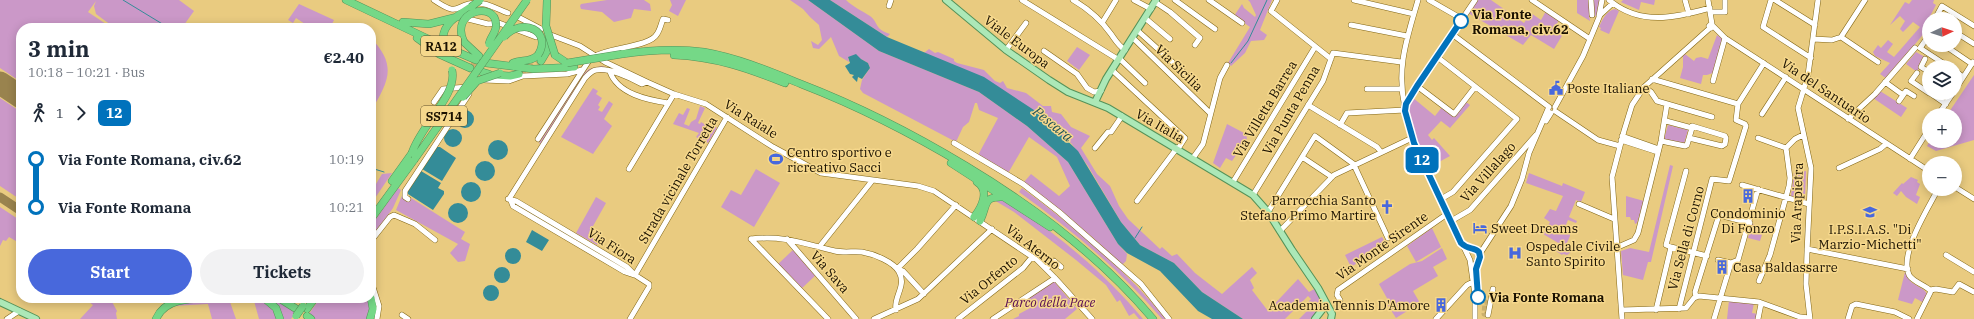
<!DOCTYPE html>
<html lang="en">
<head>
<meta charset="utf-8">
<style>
  body { margin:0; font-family:"IBM Plex Serif",serif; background:#f2f2f3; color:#1f2937; height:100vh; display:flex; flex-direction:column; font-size:15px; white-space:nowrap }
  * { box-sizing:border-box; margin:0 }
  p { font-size:13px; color:#747a83 }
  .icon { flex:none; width:22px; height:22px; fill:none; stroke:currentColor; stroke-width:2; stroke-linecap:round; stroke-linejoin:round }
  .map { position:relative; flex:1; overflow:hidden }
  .side { position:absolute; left:16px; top:23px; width:360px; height:280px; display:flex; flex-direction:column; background:#fff; border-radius:16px; box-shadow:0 2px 10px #0003 }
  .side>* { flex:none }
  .badge { padding:0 8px; border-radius:6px; font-size:14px; line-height:26px }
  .needle { width:26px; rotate:86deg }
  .fabs { position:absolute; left:1922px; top:12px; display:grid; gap:8px }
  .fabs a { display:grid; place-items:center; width:40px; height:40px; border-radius:50%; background:#fff; box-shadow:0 2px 10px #0003; font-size:20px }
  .map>.badge { position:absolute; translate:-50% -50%; box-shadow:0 0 0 2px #fff }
  .legs { display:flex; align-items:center; gap:6px; height:44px; padding:0 12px; font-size:13px }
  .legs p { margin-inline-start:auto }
  .overview { display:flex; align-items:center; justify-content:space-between; height:68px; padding:0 12px }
  h1 { font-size:22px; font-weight:700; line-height:30px }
  .button { display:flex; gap:8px; margin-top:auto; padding:8px 12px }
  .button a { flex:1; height:46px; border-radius:24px; background:#4868dc; color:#fff; font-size:16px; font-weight:700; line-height:46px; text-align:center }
  .button a+a { background:#f2f2f3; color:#1f2937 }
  ul { padding:0 12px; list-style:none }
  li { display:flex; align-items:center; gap:14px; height:48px; font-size:15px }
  li i { display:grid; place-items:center; width:6px; height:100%; margin:0 5px; background:currentColor }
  li i::after { content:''; width:10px; height:10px; margin:-5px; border:3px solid; border-radius:50%; background:#fff }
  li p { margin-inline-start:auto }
  li:first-child i { background:linear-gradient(#0000 50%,currentColor 0) }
  li:last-child i { background:linear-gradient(currentColor 50%,#0000 0) }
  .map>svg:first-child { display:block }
</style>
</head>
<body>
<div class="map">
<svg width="1974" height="319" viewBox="0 0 1974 319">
  <rect width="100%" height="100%" fill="#e9cb80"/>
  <!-- green -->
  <path fill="#cb98c8" d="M0,0H179L194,11L184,25L189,28H115L96,14L94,6L96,1L88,12L112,28H21V82L0,68Z
    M607,0H644L650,4L651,11L634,9L631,18L614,22L602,12L581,9L580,6L581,4Z
    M670,0H686L678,16L669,11L672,5Z
    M790,0H808L879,51L979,92L1027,126L1068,162L1118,244L1127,254L1126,261L1122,265L1092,237L1024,182L1031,174L1059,196L1070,186L1057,157L1029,137L1007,175L977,157L998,118L979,110L977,103H975L969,122L963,127L956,142L863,93L860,89L862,80L870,68L868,63L861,59L848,57L849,62L839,56L831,37L819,49L813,48L811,41L818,45L822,40L819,25L810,17L803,9Z
    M830,0H846C853,7 861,10 870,16C879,23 874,29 890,34L887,37Z
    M1248,0H1272L1260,30L1267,35L1264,40L1251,41L1245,53L1231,66L1228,63L1250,27L1234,16L1242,4L1244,8L1255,17L1256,15L1250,2Z
    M1477,0H1491L1524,23L1531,13L1541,20L1546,11L1559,20L1554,29L1563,34L1554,49L1531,35L1523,45L1468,13Z
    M1577,0H1600L1599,14L1597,17L1594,15L1589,16L1590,21L1577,13Z
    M1623,0H1655L1654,5L1641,2L1639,10L1623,3L1621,2Z
    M1912,0H1934L1933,3L1936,5L1928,20L1929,27L1887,79L1880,74L1890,63L1875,56L1873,52L1878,45L1881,48L1888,40L1893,44L1887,52L1894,57L1920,27L1913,22L1903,32L1900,29L1905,21L1900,16L1890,25L1905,2L1909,4Z
    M299,4L334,20L330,28H311L296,18L293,23L288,20Z
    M1615,9L1619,11L1609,34L1600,30L1601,28L1599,27C1603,19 1606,11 1615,9Z
    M1717,35L1724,40L1713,73L1707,75H1703L1701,84L1680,78L1683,67V56L1685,54L1694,61L1696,58L1701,57L1708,59Z
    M371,38C398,66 388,82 371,111Z
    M1077,47L1090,55L1079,70L1067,61Z
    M929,49L935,53L938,52L954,59V61L957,63L984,70L995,81L1000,83L1003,81L1007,88L1026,93L1043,106H1051L1052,112L1061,114L1071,127L1090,136L1081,148L1097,174L1110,186L1119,206L1128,219L1160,249L1162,247L1172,256L1177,254L1195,273L1222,294L1252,267L1257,273L1250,280L1254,288L1252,290L1268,311L1298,279L1309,292L1316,288C1322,301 1321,310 1310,319H1299L1312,306L1308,302L1311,299L1308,296L1285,319H1243L1202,292L1174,263L1140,245L1121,222L1088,166L1071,143L1059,134L924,53Z
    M1916,52L1925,57L1917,72L1906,64Z
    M602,66L624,73V75L591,71L542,145L539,143L583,74L589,69Z
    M1974,75V140L1936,151L1927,146L1930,141H1955V115H1947Z
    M593,88L598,91L596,94L602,98L598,105L600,107L598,110L602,112L609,101L613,104L604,119L612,126L593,154L561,137Z
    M1880,91L1907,108L1901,117L1873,98Z
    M1412,97L1435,116L1442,107L1451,114L1466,102L1470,105L1450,128L1441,121L1428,135L1432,140L1434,138L1450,156L1428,168C1418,148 1401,118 1412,97Z
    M0,98L21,112V200L0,186Z
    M700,106L705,108L698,123L700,124L701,122L711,128L713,125L717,128L708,143L696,137L699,133L673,124L679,113L683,115L687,108L690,109L684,124L689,126L691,122L696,119Z
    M1227,124L1246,134L1247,139L1232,161L1226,158L1220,168L1213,163Z
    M1668,125L1688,130L1684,144L1664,139Z
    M1670,165L1673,166L1651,262H1648L1643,280L1623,275L1621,251L1630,248L1649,252Z
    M756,169L780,183L754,227L721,207L731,190L741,195Z
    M1806,171L1805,197L1803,199L1791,196L1794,173Z
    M392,173L371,204V189H373L382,174Z
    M1529,173L1562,186L1563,183L1585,192L1581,202L1576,200L1569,217L1577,221L1576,223L1568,220L1565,227L1570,231V236L1566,245L1575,249L1567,255L1563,254L1562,255L1556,251L1560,244L1543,234L1550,222L1544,218L1550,209L1556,211L1563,196L1526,183Z
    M1911,177L1918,180L1917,182L1920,184L1916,195L1920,197L1917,204L1906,197L1901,191L1897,196L1893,193L1902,183L1903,184Z
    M398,188L401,190L393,208L371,239V226Z
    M1022,188C1074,226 1125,269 1166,319H1162C1120,270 1072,230 1019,192Z
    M403,193L465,232L461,239L470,244L465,261L458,262L450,253L458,244L396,210Z
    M1626,196L1644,201L1637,223L1635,224L1634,220H1631L1630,217H1626Z
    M596,197L606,203L588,235L599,242L597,245L576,233Z
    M1004,199C1055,232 1104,272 1143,319H1139L1134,313L1129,316L1120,300L1117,302L1106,285L1076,260L1014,212L994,200Z
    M0,207L21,221V244L9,237L6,241L3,240L0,246Z
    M1752,224L1764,228L1760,241L1748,238Z
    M1432,228L1441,247L1416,262L1407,246Z
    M1382,237L1385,242L1389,243L1351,267L1345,255Z
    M1442,248L1447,259L1433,267L1438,276L1413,291L1420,303L1396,318L1385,301L1388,300L1379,284L1410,264L1422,261Z
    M794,249L816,275L801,289L777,265Z
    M1905,272L1911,282L1924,290L1928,295L1924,303L1915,298L1912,304L1898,300Z
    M1053,280L1077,309L1065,319H1013L1019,316V314L1032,307L1029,298Z
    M84,298H110L117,311L116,313L117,319H80L93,305Z
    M238,298H248L230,302L236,319H212L208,304L172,306L175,303Z
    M249,298C266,298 272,305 278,319H259L254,301L251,302Z
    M268,298L277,300L296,312L291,319H282Z
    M320,298H368L370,307L368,319H315L309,314Z
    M1729,300L1754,303L1752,313L1758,314L1757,319H1727Z"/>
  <!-- water -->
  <path fill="#348c98" d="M808,0H830L887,37L984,77L1037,112L1078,151L1121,222L1140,245L1174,263L1202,292L1243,319H1212L1198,311L1160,271L1127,253L1118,244L1068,162L1027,126L979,92L879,51Z
    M856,54L861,59L868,63L870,68L862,79L858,77L857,82L852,77L854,75L850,74L845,66L850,63L848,57Z
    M456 119a9 9 0 1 1 18 0a9 9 0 1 1-18 0Z
    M444 138a9 9 0 1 1 18 0a9 9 0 1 1-18 0Z
    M488 150a10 10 0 1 1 20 0a10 10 0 1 1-20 0Z
    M436,147H440L456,158L442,181L422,169Z
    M475 171a10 10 0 1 1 20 0a10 10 0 1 1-20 0Z
    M421,171L441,183L438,188L444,191V194L433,210L408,194V191Z
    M461 192a10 10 0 1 1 20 0a10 10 0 1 1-20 0Z
    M448 213a10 10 0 1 1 20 0a10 10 0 1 1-20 0Z
    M532,230L549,240L542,251L526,242Z
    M505 256a8 8 0 1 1 16 0a8 8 0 1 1-16 0Z
    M494 275a8 8 0 1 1 16 0a8 8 0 1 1-16 0Z
    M483 293a8 8 0 1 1 16 0a8 8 0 1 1-16 0Z"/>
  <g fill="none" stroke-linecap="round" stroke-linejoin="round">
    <!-- stream -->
    <path stroke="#348c98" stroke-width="1" d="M123,0L169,28
      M1231,63L1248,41L1267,0
      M371,168L384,172
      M1135,238L1142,227"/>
    <!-- taxiway -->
    <path stroke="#99834e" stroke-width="9" d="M0,197L21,211"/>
    <!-- runway -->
    <path stroke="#99834e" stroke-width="23" d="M0,83L21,97"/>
    <!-- minor-tunnel -->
    <path stroke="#caaf6d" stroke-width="5" stroke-dasharray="5 2.5" stroke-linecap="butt" d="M1488,315L1484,314L1485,302L1489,303"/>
    <!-- highway-tunnel -->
    <path stroke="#caaf6d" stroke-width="7" stroke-dasharray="7 3.5" stroke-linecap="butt" d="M443,38L445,48L452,56
      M471,63L483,67
      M519,74L528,71L541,61"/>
    <defs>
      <path id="minor" d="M434,0C462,19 453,3 478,3C488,3 499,10 508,13
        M1022,0L1119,60
        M1073,0C1087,8 1101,20 1111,34C1116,41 1118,45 1125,50
        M1134,0L1151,9
        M1175,0L1215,29
        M1209,0L1242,23
        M1277,0L1271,11L1331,59
        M1354,0L1414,14
        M1429,0L1462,19
        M1475,0L1417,86L1406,104L1405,111L1414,143L1470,260L1475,295V319
        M1532,0L1590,39
        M1591,0L1592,15
        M1609,0C1640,26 1675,18 1710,8
        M1685,0L1689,14
        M1708,0L1712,24
        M1771,0L1763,27L1811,58
        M1775,0L1815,25
        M1155,2L1170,12L1200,38L1195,45
        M889,6L891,0
        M1710,12H1725V0
        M1599,16L1602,0
        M518,17L541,29
        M464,18L488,24L499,23L536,37
        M1145,18L1170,39
        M1935,19L1942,6L1974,26
        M1102,23L1116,0
        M1351,25L1407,36
        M1711,28L1709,26L1711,24L1725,38L1929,171
        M1138,31L1190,78
        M1955,32L1974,44
        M1452,34L1549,107
        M1929,34V35
        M551,35L580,46L605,62L647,82L674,94L706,104L773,147L821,173L918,186L934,191L1037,260L1055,278L1092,319
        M1841,37L1878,62
        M1133,38L1210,113
        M1813,39L1832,40L1841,37L1865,0
        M1925,41L1920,48L1949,67
        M1944,45L1972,64
        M1006,50L1026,23
        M1044,51L1077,74L1087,88L1094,92L1101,91
        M595,56C610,47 650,47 657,34C660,30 661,24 663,19L668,20
        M1436,56L1517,119L1453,192L1441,199
        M1120,59L1145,83
        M1925,59L1921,67L1929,72
        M1112,70L1185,138L1178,149
        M1955,71L1963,77
        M610,72C618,94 648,100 668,103
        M1917,73L1911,81L1929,93
        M1652,79L1738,104
        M484,80L509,81L523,76L567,74L582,70
        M1713,81L1725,38
        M1885,82L1903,95
        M1417,86L1454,114L1475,87
        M1644,87L1651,92L1657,101L1712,117
        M1367,89H1402
        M1955,90L1973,62
        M1930,93L1946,104
        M1899,101L1906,91L1914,96
        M434,102L443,89L467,87
        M1308,105L1377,147L1381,152
        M1555,107L1583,56L1600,15L1613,3
        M1405,108C1396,68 1407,38 1418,0
        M1555,111L1598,140L1620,146
        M1762,114L1786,77
        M1938,115L1953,93
        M1848,119L1875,94L1915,48
        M1546,121L1551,113
        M1340,125L1347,113L1405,110
        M1622,136L1659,149
        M1689,138L1722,146L1725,144L1726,138L1725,136L1692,126
        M1758,138L1786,148L1795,139L1803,135
        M538,139L590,59
        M1621,140L1658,152
        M1661,141L1685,146L1687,145L1692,128L1666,121
        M954,143L1023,184L1059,212L1141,284L1169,319
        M1095,148L1108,132H1111L1122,116
        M1302,157L1332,177
        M1193,158L1203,144L1220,78L1227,65
        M1910,159L1929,129
        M1354,165L1388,238
        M1839,168L1880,149L1886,144
        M629,169L674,94
        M1233,182L1315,47
        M1742,185L1809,204
        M1955,187L1974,199
        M1253,195L1323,81L1333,53L1401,62
        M408,199L405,197V191L469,94
        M508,199L516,201L627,267L635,275L649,284V287L630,319
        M509,199L585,78C588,75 591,71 596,70C608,67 631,78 642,84L647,82
        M511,201L513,206L625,272L634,275
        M1137,201L1177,148
        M1579,204L1614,219
        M1268,212L1315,136L1355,165
        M1451,221L1470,210L1536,135
        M1280,231L1334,175L1412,138
        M751,239C784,235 805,244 835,251C844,253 854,251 862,252C874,254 894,262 899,272C907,286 893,297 896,310
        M751,239L828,319
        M787,239L856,319
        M371,241L390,217L394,215L415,224L435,240
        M820,246L872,181
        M1464,246L1476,250L1480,256
        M1618,247L1634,240L1638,233L1661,141L1667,104
        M1671,247L1666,245L1686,171
        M1807,249L1908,269
        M1946,255L1974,272
        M1718,260L1731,263
        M897,269L917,249L956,205
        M898,269L903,271L924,294
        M1046,269L1054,261L1061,267
        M635,275L727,117
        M371,281L379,306L377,319
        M1759,281L1770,255L1789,186L1790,178L1786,148
        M1477,284L1476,263L1481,252L1511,206L1522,179L1529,153L1548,109
        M1930,290L1936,289L1953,292L1959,284L1974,292
        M1696,297L1695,292L1719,215L1750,223
        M1340,300L1337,295L1338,290L1447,214
        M1679,309L1712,179L1729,181L1746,126L1745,124L1736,120L1738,104L1764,63
        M1622,310L1686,308L1694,298L1699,296L1759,302L1800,317L1810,318
        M1656,310L1671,247L1707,256
        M402,315L408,319
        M1488,315L1493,289
        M7,319L19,311
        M874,319L918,299L992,229
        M958,319L1023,268L1032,257
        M993,319L1055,278
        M1436,319L1467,285L1473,282
        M1622,319L1612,177L1624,131L1632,105L1644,87L1710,28
        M1714,319L1731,263L1738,260L1758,189
        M1758,319L1761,304
        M1810,319L1806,284L1807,252L1811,168L1798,108L1808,75L1818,0
        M1848,319L1852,306L1856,304L1895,312L1909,319
        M1917,319L1931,291C1925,285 1913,282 1909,275C1899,253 1928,209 1938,189"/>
      <path id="major" d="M946,0L1006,50L1049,80L1068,92L1108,108L1253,195L1268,212L1292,250L1318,288L1332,314L1331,319
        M1096,100L1106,79L1156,0
        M0,302L36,319
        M1315,319L1322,310"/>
      <path id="highway" d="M346,0L441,45L476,60
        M403,22L429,24L457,17
        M546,26L547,0
        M417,38L439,54L470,68
        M443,38C444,22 459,15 471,7
        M464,42L479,56
        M622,54C649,50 677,48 704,52C738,58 769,71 801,84C858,106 913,134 966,166C1036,208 1100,256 1153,319
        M555,55L567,63
        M674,55C716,57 747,68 785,83
        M541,61L547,51L548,40
        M486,63L533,69L574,67
        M513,63C522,59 530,63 538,55
        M479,71L489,74
        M497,75L510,76L519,74
        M951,163L1050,227
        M392,181L412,153
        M974,217C982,207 990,190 977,182
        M371,219L414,160
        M980,221C988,205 982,196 1004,197
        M264,298L276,308L280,319
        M279,298L298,310
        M307,309L315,298
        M307,316L311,319
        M156,319C167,294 199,300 222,298
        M370,319L373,309L371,298"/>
    </defs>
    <!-- minor casing -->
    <use href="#minor" stroke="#826614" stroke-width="6"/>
    <!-- major casing -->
    <use href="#major" stroke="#559258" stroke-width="8"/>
    <!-- highway casing -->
    <use href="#highway" stroke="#559258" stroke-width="8"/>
    <!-- minor -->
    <use href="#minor" stroke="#fff" stroke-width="5"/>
    <!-- major -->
    <use href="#major" stroke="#ace8b7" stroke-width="6"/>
    <!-- highway -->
    <use href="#highway" stroke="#75d887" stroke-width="7"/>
    <defs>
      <path id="highway-bridge" d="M471,7L480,0
        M546,26L555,55
        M504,37C522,16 553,31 538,55
        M464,42C449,11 495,0 496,24C497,32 490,37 489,44
        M567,63L622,54
        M463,97L477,81L500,73
        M412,153C420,126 458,95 452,70
        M414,160L527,0
        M296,316L303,306"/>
    </defs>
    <!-- highway-bridge casing -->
    <use href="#highway-bridge" stroke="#559258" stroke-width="8" stroke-linecap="butt"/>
    <!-- highway-bridge -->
    <use href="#highway-bridge" stroke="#75d887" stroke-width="7"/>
  </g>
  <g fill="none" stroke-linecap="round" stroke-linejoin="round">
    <defs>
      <path id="line-1" d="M1461,21L1417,86L1406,104L1405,111L1414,143L1461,243C1468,250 1474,247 1479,252L1480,257L1476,269L1478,297"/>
    </defs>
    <!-- line-1 casing -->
    <use href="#line-1" stroke="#fff" stroke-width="9"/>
    <!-- line-1 -->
    <use href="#line-1" stroke="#0072bc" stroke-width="6"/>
  </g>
  <!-- icons -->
  <defs>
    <symbol id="civic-bare" viewBox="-9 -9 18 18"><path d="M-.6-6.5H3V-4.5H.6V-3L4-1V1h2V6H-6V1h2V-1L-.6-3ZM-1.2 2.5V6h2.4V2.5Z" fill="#4868dc" stroke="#f6d88c" stroke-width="2.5" paint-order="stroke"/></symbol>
    <symbol id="stadium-bare" viewBox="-9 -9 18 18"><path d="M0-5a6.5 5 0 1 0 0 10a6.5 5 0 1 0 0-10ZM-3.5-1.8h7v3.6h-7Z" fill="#4868dc" stroke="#f6d88c" stroke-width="2.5" paint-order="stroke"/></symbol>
    <symbol id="building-bare" viewBox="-9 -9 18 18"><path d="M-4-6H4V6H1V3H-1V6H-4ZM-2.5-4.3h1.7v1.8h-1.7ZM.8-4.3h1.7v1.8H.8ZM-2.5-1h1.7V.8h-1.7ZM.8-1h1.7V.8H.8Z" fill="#4868dc" stroke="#f6d88c" stroke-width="2.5" paint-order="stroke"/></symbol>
    <symbol id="church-bare" viewBox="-9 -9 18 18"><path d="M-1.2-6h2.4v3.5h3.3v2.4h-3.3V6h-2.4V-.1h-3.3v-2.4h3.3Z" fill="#4868dc" stroke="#f6d88c" stroke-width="2.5" paint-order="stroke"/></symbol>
    <symbol id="school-bare" viewBox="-9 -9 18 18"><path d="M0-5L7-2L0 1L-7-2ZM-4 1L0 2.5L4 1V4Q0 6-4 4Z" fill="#4868dc" stroke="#f6d88c" stroke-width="2.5" paint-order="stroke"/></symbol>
    <symbol id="hotel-bare" viewBox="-9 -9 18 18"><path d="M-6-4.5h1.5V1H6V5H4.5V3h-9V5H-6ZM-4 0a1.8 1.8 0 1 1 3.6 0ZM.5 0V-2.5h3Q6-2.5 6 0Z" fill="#4868dc" stroke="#f6d88c" stroke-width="2.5" paint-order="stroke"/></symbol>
    <symbol id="hospital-bare" viewBox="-9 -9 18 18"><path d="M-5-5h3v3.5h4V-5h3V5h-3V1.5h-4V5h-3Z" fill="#4868dc" stroke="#f6d88c" stroke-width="2.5" paint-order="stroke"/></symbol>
  </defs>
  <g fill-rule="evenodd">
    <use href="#civic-bare" x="1546" y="78" width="20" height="20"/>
    <use href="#stadium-bare" x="766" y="149" width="20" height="20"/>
    <use href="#building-bare" x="1738" y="186" width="20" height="20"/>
    <use href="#church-bare" x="1377" y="197" width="20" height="20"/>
    <use href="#school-bare" x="1860" y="202" width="20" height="20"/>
    <use href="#hotel-bare" x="1470" y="218" width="20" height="20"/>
    <use href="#hospital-bare" x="1505" y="243" width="20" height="20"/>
    <use href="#building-bare" x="1712" y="257" width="20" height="20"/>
    <use href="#building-bare" x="1431" y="295" width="20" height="20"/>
  </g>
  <!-- markers -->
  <g fill="#fff" stroke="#0072bc" stroke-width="2">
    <circle cx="1461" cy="21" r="7"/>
    <circle cx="1478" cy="297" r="7"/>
  </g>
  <g text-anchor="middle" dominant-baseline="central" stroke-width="3" stroke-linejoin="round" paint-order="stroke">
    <!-- shield labels -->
    <g fill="#f6d88c" stroke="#5c4d2a" stroke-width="1">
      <rect x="421" y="36" width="40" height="20" rx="3"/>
      <rect x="421" y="106" width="46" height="20" rx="3"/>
    </g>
    <g font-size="12" font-weight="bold" fill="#1a1100">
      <text x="441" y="46">RA12</text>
      <text x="444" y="116">SS714</text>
    </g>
    <!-- stop labels -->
    <g font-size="13" font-weight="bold" fill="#1a1100" stroke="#f6d88c" text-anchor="start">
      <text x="1472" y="14">Via Fonte<tspan x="1472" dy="15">Romana, civ.62</tspan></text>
      <text x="1489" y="297">Via Fonte Romana</text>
    </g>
    <!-- street labels -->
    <g font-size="13" fill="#1a1100" stroke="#f6d88c">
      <text transform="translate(1017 42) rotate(37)">Viale Europa</text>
      <text transform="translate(1179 68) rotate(44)">Via Sicilia</text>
      <text transform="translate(1826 91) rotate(34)">Via del Santuario</text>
      <text transform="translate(1265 109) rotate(-59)">Via Villetta Barrea</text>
      <text transform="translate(1291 110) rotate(-60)">Via Punta Penna</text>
      <text transform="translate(751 119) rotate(32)">Via Raiale</text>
      <text transform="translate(1160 126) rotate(30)">Via Italia</text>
      <text transform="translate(1488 172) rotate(-48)">Via Villalago</text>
      <text transform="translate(678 180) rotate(-60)">Strada vicinale Torretta</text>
      <text transform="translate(1797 203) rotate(-88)">Via Arapietra</text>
      <text transform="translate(1686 238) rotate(-75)">Via Sella di Corno</text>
      <text transform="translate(612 246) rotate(33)">Via Fiora</text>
      <text transform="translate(1382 246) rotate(-35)">Via Monte Sirente</text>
      <text transform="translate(1033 247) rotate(38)">Via Aterno</text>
      <text transform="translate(830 272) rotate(49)">Via Sava</text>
      <text transform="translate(989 280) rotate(-39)">Via Orfento</text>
    </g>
    <!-- poi labels -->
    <g font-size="13" fill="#1a1100" stroke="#f6d88c" text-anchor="start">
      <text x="1567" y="88">Poste Italiane</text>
      <text x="787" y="152">Centro sportivo e<tspan x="787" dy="15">ricreativo Sacci</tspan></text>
      <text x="1376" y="200" text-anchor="end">Parrocchia Santo<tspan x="1376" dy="15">Stefano Primo Martire</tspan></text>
      <text x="1748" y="213" text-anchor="middle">Condominio<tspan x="1748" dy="15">Di Fonzo</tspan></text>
      <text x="1491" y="228">Sweet Dreams</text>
      <text x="1870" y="229" text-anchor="middle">I.P.S.I.A.S. "Di<tspan x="1870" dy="15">Marzio-Michetti"</tspan></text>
      <text x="1526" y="246">Ospedale Civile<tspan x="1526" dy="15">Santo Spirito</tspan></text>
      <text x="1733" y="267">Casa Baldassarre</text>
      <text x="1430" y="305" text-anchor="end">Academia Tennis D'Amore</text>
    </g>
    <!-- park labels -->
    <g font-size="13" font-style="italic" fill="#550b54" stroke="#f6d88c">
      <text x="1050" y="302">Parco della Pace</text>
    </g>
    <!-- water labels -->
    <g font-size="14" font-style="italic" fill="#1f5058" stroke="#f6d88c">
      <text transform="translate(1053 124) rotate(39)">Pescara</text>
    </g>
  </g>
</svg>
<div class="fabs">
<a><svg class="needle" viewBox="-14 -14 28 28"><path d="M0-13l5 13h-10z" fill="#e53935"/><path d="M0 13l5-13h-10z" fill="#747a83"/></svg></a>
<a><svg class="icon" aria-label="layers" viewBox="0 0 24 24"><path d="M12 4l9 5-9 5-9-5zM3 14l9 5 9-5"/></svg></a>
<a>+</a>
<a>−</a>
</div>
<b class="badge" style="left:1422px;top:160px;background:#0072bc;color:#fff">12</b>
<section class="side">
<div class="overview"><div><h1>3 min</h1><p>10:18 – 10:21 · Bus</p></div><b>€2.40</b></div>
<div class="legs"><svg class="icon" aria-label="walk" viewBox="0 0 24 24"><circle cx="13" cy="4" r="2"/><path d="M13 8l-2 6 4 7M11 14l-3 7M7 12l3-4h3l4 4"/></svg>1<svg class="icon" aria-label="forward" viewBox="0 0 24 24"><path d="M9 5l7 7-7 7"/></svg><b class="badge" style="background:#0072bc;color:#fff">12</b></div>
<ul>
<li><i style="color:#0072bc"></i><b>Via Fonte Romana, civ.62</b><p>10:19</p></li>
<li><i style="color:#0072bc"></i><b>Via Fonte Romana</b><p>10:21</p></li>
</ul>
<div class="button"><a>Start</a><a>Tickets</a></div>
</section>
</div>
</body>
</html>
